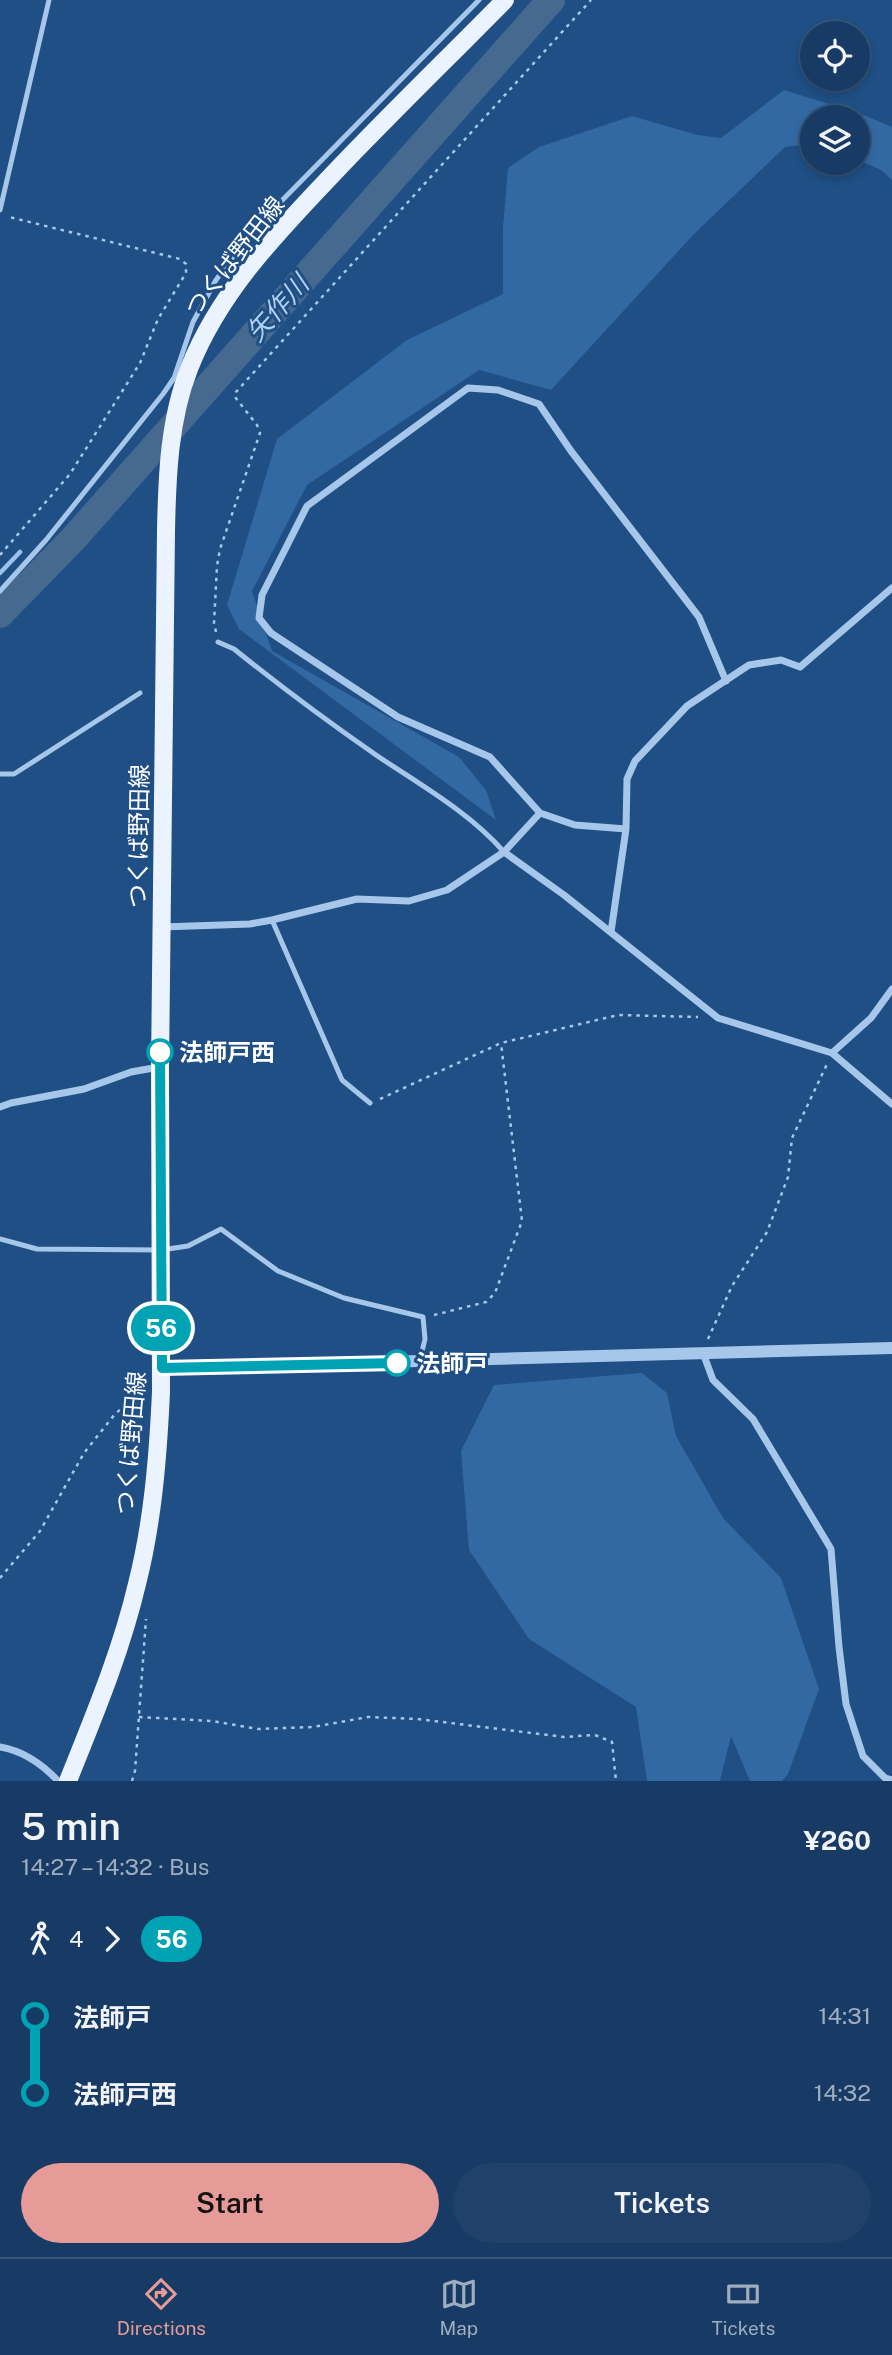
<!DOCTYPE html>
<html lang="en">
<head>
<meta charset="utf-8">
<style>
  body { margin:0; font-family:"Public Sans","Noto Sans JP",sans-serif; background:#20426a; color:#f1f3f6; height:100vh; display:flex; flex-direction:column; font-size:26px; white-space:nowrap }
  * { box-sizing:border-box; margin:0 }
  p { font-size:23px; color:#9eadbf }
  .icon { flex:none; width:38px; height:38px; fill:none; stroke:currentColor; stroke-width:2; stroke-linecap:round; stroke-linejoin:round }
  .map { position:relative; height:1781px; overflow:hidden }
  .drawer { display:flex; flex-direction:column; background:#173b64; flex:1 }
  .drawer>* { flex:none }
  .badge { padding:0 14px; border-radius:23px; font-size:24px; line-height:46px }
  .buttons { position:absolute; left:800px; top:21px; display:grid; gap:14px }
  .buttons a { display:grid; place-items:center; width:70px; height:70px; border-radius:50%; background:#173b64; box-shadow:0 4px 10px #0003,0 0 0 2px #365578; font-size:35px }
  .map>.badge { position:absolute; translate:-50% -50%; box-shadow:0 0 0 4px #fff }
  .legs { display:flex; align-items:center; gap:10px; height:77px; padding:0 21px; font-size:23px }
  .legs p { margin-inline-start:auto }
  .headline { display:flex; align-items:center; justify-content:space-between; height:119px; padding:0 21px }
  h1 { font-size:38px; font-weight:600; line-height:52px }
  .primary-button { display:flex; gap:14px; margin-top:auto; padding:14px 21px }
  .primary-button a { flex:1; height:80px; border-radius:42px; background:#e69b98; color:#111; font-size:28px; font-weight:600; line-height:80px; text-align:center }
  .primary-button a+a { background:#20426a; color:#f1f3f6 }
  ul { padding:0 21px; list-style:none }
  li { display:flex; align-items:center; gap:24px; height:77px; font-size:26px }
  li i { display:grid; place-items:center; width:10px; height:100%; margin:0 9px; background:currentColor }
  li i::after { content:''; width:18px; height:18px; margin:-9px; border:5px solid; border-radius:50%; background:#173b64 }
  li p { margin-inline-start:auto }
  li:first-child i { background:linear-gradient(#0000 50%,currentColor 0) }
  li:last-child i { background:linear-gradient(currentColor 50%,#0000 0) }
  .menu { display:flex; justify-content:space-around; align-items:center; height:98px; border-top:2px solid #365578; background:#173b64; font-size:19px; color:#9eadbf }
  .menu a { display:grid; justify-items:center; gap:4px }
  .menu .on { color:#e69b98 }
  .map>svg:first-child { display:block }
</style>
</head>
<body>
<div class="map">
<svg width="892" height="1781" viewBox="0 0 892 1781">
  <rect width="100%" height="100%" fill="#1f4f85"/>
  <!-- green -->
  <path fill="#3269a2" d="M784,90L861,114L892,127V180L881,170L858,160V117H812V144L785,147L694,234L551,390L479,370L307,485L252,591L272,651L459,757L486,790L496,820L239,629L227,605L277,439L407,340L503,294V228L508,168L539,147L632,116L697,135L721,138Z
    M642,1373L667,1393L676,1436L723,1518L781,1578L819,1689L788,1774L782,1781H750L731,1736L720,1781H647L636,1707L529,1639L469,1550L461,1451L494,1385Z"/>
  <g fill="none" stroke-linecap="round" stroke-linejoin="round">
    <!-- stream -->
    <path stroke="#9ac2eb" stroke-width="4.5" d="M0,573L20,552"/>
    <!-- river -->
    <path stroke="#466990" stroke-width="28" d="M0,614L74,538L551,0"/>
    <!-- path -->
    <path stroke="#a7c7ea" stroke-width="2.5" stroke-dasharray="3.5 5" stroke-linecap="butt" d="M0,555L70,474L140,363L158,319L186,273V264L180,259L9,217
      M216,632L214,623L217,566L220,549L260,433L257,425L235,397L236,392L591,0
      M380,1099L501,1043L618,1015L698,1017
      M434,1315L486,1302L495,1293L522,1221L501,1043
      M708,1339L732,1286L767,1232L788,1177L792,1138L828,1062
      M0,1578L40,1531L84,1453L115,1414L141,1392H144
      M139,1717L212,1721L258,1729L313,1727L368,1717L418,1719L564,1737L595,1735L612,1742L616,1781
      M132,1781L135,1771L146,1619"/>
    <!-- service -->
    <path stroke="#a7c7ea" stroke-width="5" d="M0,210L49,0
      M0,591L46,540L163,394L174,378L193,322L216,280L252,231L479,0
      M218,642L234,649C280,686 327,721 376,755C419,784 469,812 504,852
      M0,774H14L140,693
      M272,920L342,1080L370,1103
      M0,1239L37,1249L161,1250L188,1246L221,1229L278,1271L344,1298L423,1317L425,1339L420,1360"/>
    <!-- minor -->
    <path stroke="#a7c7ea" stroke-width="7" d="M540,813L490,757L398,717L271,633L259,618L262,595L307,506L468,388L498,390L539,404L571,451L699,617L726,681
      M504,852L564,895L718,1018L832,1053L892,1104
      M162,927L250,924L272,920L357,899L409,901L447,890L504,852L540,813L575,825L626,829
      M611,932L626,829L627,779L635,761L687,706L749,665L781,660L800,667L892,588
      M832,1053L871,1018L892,989
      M0,1107L11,1103L84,1089L131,1072L159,1067
      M703,1353L713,1380L753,1419L831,1549L839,1647L846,1704L863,1756L885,1778L892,1780
      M0,1747C24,1751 42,1764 58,1781"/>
    <!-- tertiary -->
    <path stroke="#a7c7ea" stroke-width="12" d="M162,1368L892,1348"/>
    <!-- primary -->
    <path stroke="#ebf3fe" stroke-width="18" d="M68,1781C94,1716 121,1652 137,1584C153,1521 158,1456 161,1392L160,1067L166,531C167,477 169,420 189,369C219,292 277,233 333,174C389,115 448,58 505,0"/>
  </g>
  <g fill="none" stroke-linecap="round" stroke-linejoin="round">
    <defs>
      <path id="line-1" d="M160,1052L162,1368L397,1363"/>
    </defs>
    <!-- line-1 casing -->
    <use href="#line-1" stroke="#fff" stroke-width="16"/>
    <!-- line-1 -->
    <use href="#line-1" stroke="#00a3b4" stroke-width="10"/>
  </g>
  <!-- markers -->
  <g fill="#fff" stroke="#00a3b4" stroke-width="3.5">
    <circle cx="160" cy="1052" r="12"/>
    <circle cx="397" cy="1363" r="12"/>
  </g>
  <g text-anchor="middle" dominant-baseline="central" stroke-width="6" stroke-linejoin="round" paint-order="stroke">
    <!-- street labels -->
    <g font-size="24" fill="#fff" stroke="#1f4f85">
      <text transform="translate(234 256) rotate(-52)">つくば野田線</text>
      <text transform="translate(138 836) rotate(-89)">つくば野田線</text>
      <text transform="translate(130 1443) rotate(-85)">つくば野田線</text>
    </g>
    <!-- stop labels -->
    <g font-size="24" font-weight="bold" fill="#fff" stroke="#1f4f85" text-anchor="start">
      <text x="179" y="1052">法師戸西</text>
      <text x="416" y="1363">法師戸</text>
    </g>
    <!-- water labels -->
    <g font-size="26" font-style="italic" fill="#b2d1f1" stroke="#1f4f85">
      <text transform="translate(277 308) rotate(-48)">矢作川</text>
    </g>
  </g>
</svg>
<div class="buttons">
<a><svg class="icon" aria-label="locate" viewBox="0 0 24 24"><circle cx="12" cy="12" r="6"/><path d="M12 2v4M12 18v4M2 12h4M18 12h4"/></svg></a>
<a><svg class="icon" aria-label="layers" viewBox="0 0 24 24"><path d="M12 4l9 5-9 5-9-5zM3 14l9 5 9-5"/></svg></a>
</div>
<b class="badge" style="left:161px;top:1328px;background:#00a3b4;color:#fff">56</b>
</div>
<section class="drawer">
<div class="headline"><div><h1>5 min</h1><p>14:27 – 14:32 · Bus</p></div><b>¥260</b></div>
<div class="legs"><svg class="icon" aria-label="walk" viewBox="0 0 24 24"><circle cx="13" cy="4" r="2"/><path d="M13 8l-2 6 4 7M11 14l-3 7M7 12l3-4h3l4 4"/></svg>4<svg class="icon" aria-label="forward" viewBox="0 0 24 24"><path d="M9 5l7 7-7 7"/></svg><b class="badge" style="background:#00a3b4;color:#fff">56</b></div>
<ul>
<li><i style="color:#00a3b4"></i><b>法師戸</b><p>14:31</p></li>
<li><i style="color:#00a3b4"></i><b>法師戸西</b><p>14:32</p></li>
</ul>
<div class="primary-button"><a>Start</a><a>Tickets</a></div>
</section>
<nav class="menu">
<a class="on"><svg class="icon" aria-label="directions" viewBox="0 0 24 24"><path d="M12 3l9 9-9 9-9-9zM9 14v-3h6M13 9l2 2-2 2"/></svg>Directions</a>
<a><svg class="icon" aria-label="map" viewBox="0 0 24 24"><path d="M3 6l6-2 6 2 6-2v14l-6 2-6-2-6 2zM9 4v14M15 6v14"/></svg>Map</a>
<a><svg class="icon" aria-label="tickets" viewBox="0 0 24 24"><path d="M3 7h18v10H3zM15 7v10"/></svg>Tickets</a>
</nav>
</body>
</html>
